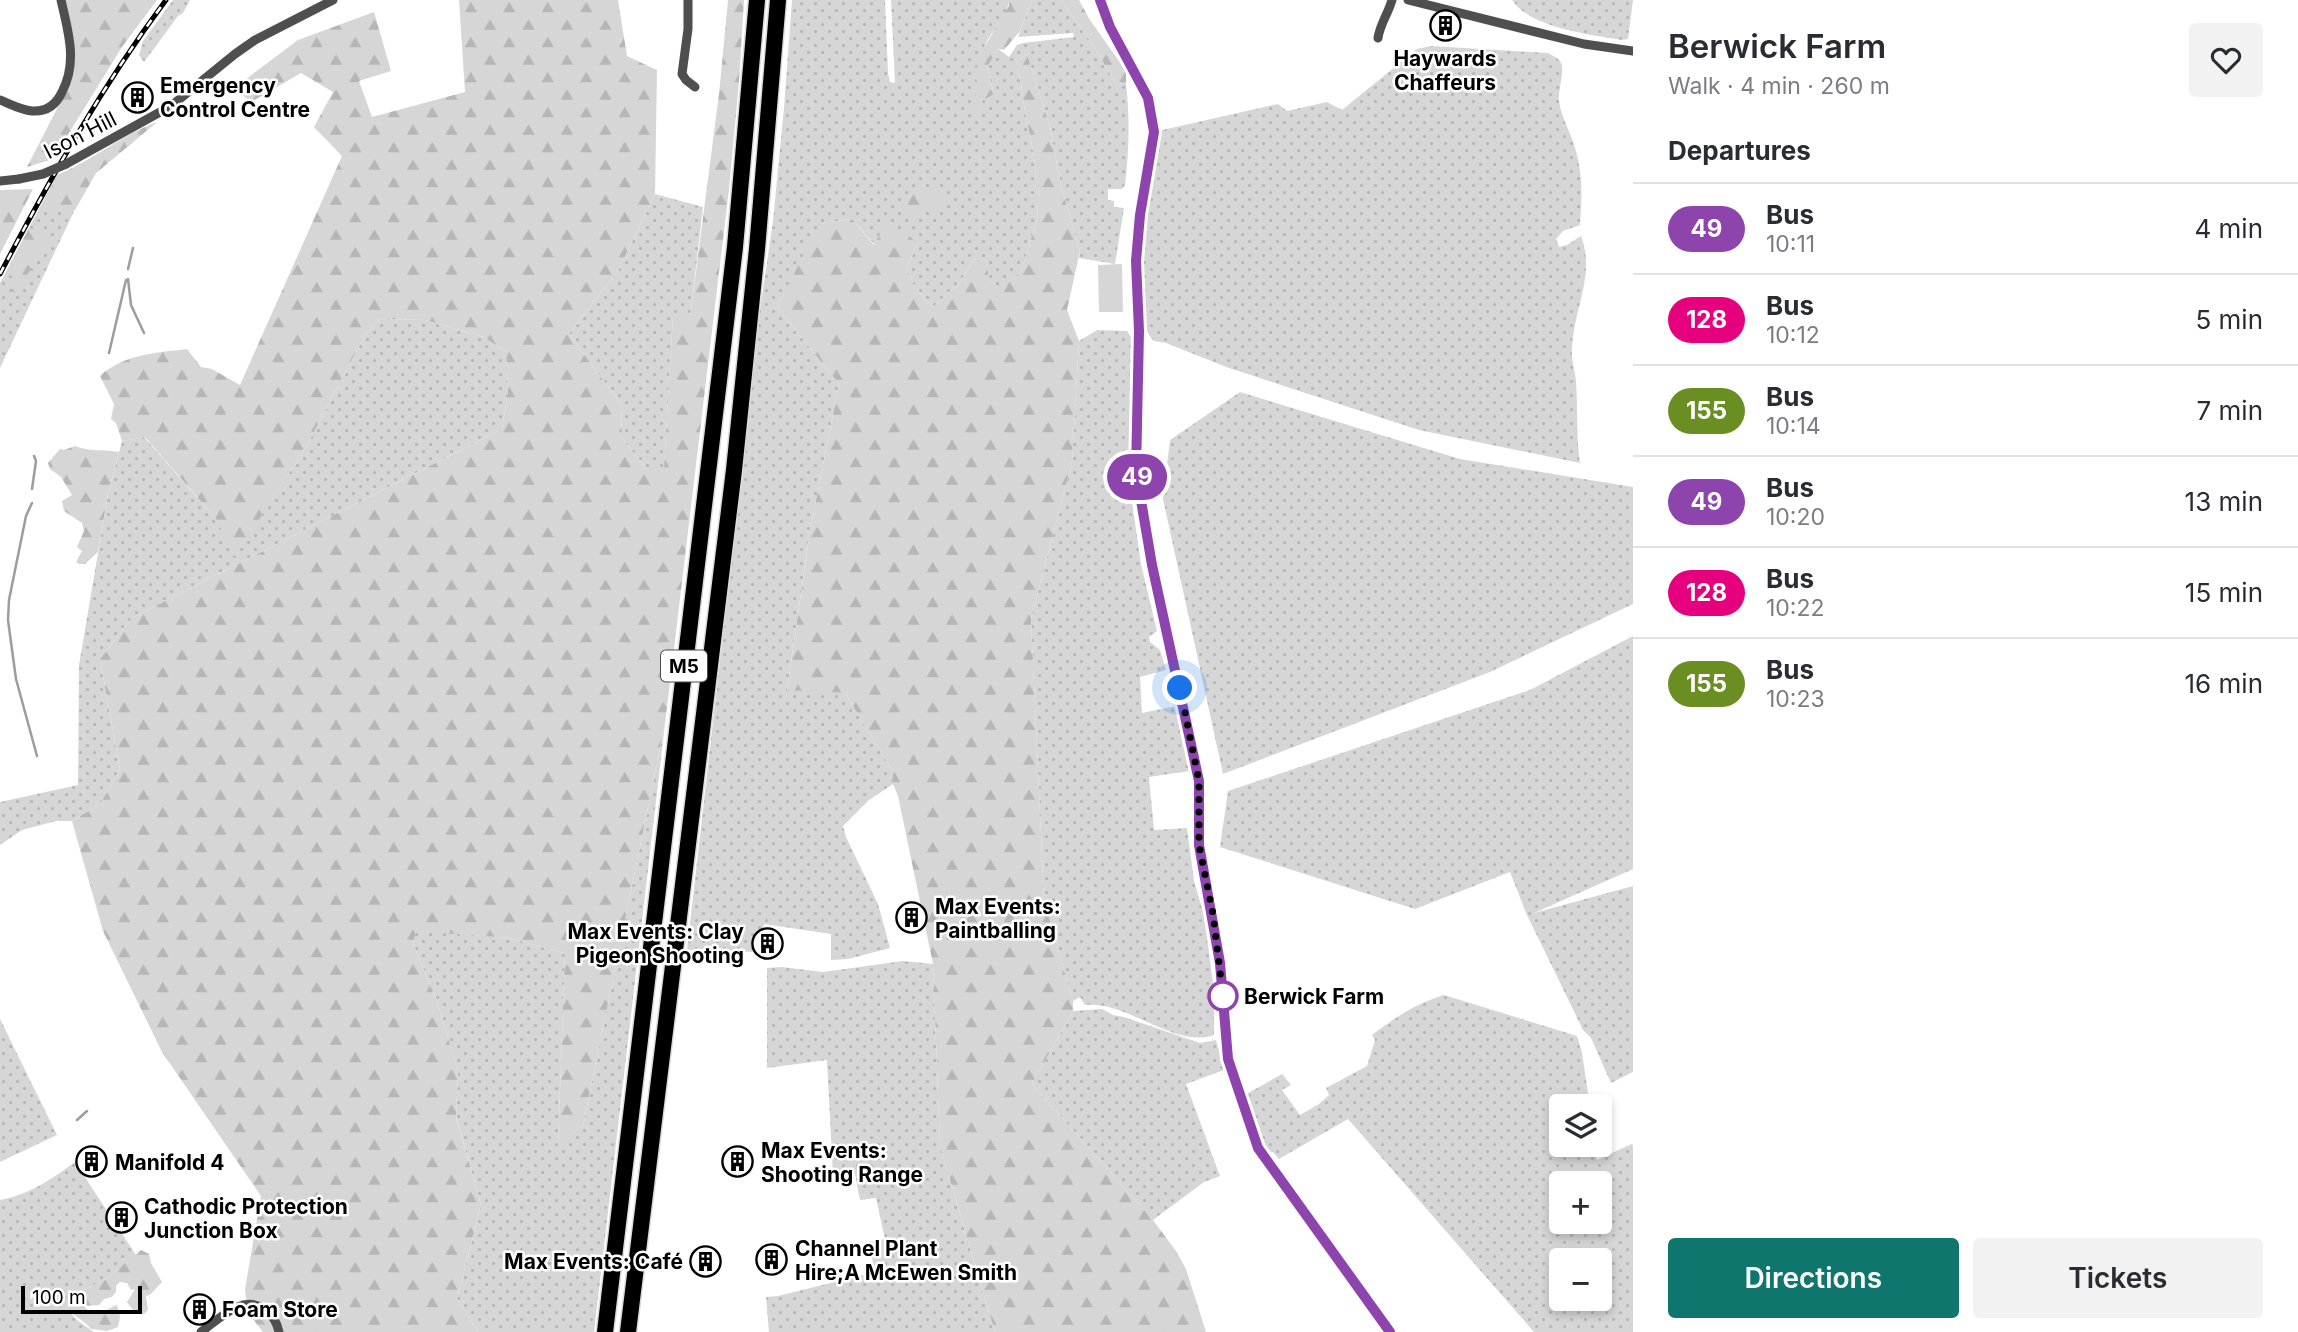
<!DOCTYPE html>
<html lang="en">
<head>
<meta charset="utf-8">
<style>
  body { margin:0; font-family:Inter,sans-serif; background:#f2f2f3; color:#2b2b33; height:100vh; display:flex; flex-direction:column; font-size:26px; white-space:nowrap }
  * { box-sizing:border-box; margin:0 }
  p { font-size:23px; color:#7c7c81 }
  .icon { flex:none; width:38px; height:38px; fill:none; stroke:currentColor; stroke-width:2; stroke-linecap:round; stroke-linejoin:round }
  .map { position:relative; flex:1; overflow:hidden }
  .side { display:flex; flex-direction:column; background:#fff; width:665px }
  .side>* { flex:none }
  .badge { padding:0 14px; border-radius:23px; font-size:24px; line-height:46px }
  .fabs { position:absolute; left:1549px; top:1094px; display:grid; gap:14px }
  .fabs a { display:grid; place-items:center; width:63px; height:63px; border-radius:7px; background:#fff; box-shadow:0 4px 10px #0003; font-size:35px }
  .scale { position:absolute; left:21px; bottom:18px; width:121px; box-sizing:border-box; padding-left:7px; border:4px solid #000; border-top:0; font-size:19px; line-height:24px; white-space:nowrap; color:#000; -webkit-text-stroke:5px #fff; paint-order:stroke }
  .you { position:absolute; width:35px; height:35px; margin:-18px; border:5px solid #fff; border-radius:50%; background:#1a73e8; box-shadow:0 0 0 10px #1a73e833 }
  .map>.badge { position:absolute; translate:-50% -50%; box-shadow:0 0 0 4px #fff }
  h2 { padding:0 35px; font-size:26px; line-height:63px }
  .round { display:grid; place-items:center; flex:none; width:74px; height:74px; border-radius:7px; background:#f2f2f3 }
  .overview { display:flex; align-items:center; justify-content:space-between; height:119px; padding:0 35px }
  h1 { font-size:33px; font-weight:600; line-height:52px }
  .primary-button { display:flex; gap:14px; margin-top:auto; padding:14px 35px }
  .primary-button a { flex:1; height:80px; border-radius:7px; background:#0f766e; color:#fff; font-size:28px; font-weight:600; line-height:80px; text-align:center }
  .primary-button a+a { background:#f2f2f3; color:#2b2b33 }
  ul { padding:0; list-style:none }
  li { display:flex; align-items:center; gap:21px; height:91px; padding:0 35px; border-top:2px solid #e1e1e2 }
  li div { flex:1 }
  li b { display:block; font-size:26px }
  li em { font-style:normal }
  li .badge { min-width:77px; font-weight:700; text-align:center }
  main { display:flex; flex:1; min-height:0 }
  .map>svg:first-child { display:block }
</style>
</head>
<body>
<main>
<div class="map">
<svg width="1633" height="1332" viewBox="0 0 1633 1332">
  <defs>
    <pattern id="grass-dots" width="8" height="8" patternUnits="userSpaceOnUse" patternTransform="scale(1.75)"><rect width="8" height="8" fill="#d6d6d6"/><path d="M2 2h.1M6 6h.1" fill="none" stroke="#b6b6b6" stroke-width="1.8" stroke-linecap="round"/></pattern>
    <pattern id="forest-firs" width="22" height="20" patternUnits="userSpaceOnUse" patternTransform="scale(1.75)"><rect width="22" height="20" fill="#d6d6d6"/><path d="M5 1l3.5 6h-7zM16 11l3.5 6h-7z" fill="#b6b6b6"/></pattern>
  </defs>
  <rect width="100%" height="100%" fill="#fff"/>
  <!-- grass -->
  <path fill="url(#grass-dots)" fill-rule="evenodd" d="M173,0H190L183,13L178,16L144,62L139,55L143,41Z
    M792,0H885L888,73L890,82L895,83L891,0H1008C1010,18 989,31 984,48C979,63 980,97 979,114L982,101L994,94L987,67L998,49L1009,57L1017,45L1023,43L1074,37L1073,33L1018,37L1032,0H1061L1093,45L1116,84L1126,83C1130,117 1129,152 1125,185L1122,189H1108V200L1114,201V207L1124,208L1115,264L1079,258L1080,251L1061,186L1050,127L1027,54L1016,62C1022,77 1021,90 1024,105C1028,131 1036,155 1036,181L1039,183L1037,219L1020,275L996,291L989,277L985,259L973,261L958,285L933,307L915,288L906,267L918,245H875L852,219L821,223L777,307L839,384L810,531L787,689L845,693L892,770L893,784L869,800L843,826L846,837L878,904L890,948L848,959L831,960V934L764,924L757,952L687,950L760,310L773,221L784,108Z
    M1512,0H1633L1628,39L1621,40C1588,34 1531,28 1512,0Z
    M1431,46L1548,53C1553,56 1559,58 1561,63C1565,70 1558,91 1559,101C1561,117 1571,133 1575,148C1583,174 1582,198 1580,225L1563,231L1556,239L1559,247L1567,245L1581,236C1596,275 1573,310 1572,349C1571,359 1575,371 1576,381C1578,409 1576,435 1580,463L1419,430L1229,368L1166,343L1154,341C1122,309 1153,175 1158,131L1278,104L1287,111L1327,102L1342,110L1417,49Z
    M157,122L96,173L76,207L0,368V283L57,175L70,170Z
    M655,194L703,207L690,319L673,316L664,469H646L622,438L621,404L569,334L618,271Z
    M380,319L425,320L484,337L506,352L508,391L502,429L132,618L100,659L120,770L100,804L72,821H56L22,830L0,845V802L78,785L79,665L108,494L122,441L144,437L216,519L235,556L306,447L365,335Z
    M1097,330L1127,331L1131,337L1130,488L1141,564L1157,631L1149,637L1150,642L1160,650L1166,670L1140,677L1142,713L1176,706L1189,771L1149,777L1154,830L1187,828L1194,881L1204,915L1214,991V1035C1174,1049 1127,1000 1085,1005L1080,997L1073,1001L1044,900L1031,619L1072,462L1079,341Z
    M1240,392L1460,459L1633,487V604L1490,672L1223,774L1163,499L1170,440Z
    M1633,636V869L1534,913L1633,886V1072L1611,1083L1591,1038L1583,1030L1527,915L1510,872L1415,909L1220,847L1228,791L1530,690Z
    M665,724L594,1332H478L457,1299L481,1205L456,1116L458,1072L437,1001L413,944L416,930L509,938L565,953L558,1144L583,1126Z
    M903,961L933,964L940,1146L995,1332H769L766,1297L778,1296L875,1272L869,1242L885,1239L876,1198L860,1200L855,1174L833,1176L827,1060L767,1068V968L782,967L823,972Z
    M1444,995L1577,1036L1582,1053L1590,1106H1561V1144L1595,1145L1597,1160L1632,1144L1633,1146V1332H1534L1348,1119L1279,1159L1273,1152L1268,1154L1258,1139L1243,1096L1282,1074L1291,1085L1282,1090L1300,1115L1319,1104L1329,1095L1326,1088L1367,1066L1375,1040L1372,1035C1394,1018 1417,1003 1444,995ZM1561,1183H1600V1222H1561ZM1561,1260H1600V1298H1561Z
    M1102,1009L1113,1015L1124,1017L1200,1043L1216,1040L1224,1070L1186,1084L1220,1176L1204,1182L1153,1220L1032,1084L1073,1011Z
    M0,1019L57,1135L0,1162Z
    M75,1162L136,1255L106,1279L65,1299V1307L77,1320L94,1332H0V1200C31,1194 50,1180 75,1162Z"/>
  <!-- forest -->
  <path fill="url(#forest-firs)" d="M64,0H157L122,47L53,159L27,167L64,95L73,56Z
    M459,0H618L627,56L657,70L655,194L618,271L569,334L621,404L622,438L646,469L664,468L673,315L690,318L719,94L728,0H744L739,82L729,189L665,724L583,1126L558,1145L565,953L509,938L416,931L413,944L437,1001L458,1072L456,1117L481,1205L457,1299L478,1332H263L248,1313L245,1289L261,1196L162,1052L103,931L72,821L100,804L120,770L100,659L132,618L502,429L508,391L506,352L484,337L425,320L380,319L365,335L306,447L235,557L216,519L145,437L122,441L116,423L111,419L114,404L100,376C124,354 156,353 187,349L201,367L212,369L240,385L342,156L314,127L333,92L301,73L251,102L234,88L298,40L374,12L391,71L359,81L372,117L465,92Z
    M1008,0H1032L1020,31L1004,50L998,49L987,67L994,94L982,101L979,115L975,112L976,70L983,49L1009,6Z
    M1061,0H1079L1090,20L1126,71V83L1116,84L1093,45Z
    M1027,54L1050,127L1061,186L1080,251L1067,310L1079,341L1072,462L1031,619L1044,900L1073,1001V1011L1032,1084L1153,1220L1176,1251L1186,1269L1206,1332H995L940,1146L933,964L898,796L893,784L892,770L845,693L787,690L810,531L839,384L777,307L820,223L852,219L874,245L885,225L906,232L918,245L906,267L915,288L933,307L958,285L973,261L985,258L989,277L996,290L1020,275L1037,219L1039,183L1036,181C1036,155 1028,131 1024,105C1021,90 1022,77 1016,62Z
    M157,122L96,173L75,210L39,209L57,175C92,161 121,135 157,122Z
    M33,189L0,254V190Z
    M910,191H937L947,201L939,209H925L916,219L905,215L902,205Z
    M29,228L52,236L13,297L12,287L16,277L5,274Z
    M75,446C89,452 104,449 119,452L108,494L98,552L85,564H79L76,562L82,551L77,547L84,531L82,523L64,511L62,501L72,495L61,477L50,469L48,463L60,449L64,450Z
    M141,1250L149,1254L151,1263L162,1282L150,1295L146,1296L148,1310L144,1314H136L127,1302L135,1289L131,1290L127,1283L120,1282L116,1286V1292L112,1297L104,1299L99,1305L84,1306C98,1322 104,1309 117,1305L120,1317L118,1327L107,1331L91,1329C84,1320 73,1316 65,1307V1299L106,1279Z"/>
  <!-- pitch -->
  <path fill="#d6d6d6" d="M1122,264L1123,312H1099L1098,265Z"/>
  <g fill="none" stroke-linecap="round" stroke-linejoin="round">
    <!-- stream -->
    <path stroke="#9d9d9d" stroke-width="2.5" d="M128,269L133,248
      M128,279L131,305L144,333
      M109,353L126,280
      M32,489L36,461L34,456
      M32,503L26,516L9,600L8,620L16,679L37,756
      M77,1120L87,1111"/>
    <defs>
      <path id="motorway" d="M605,1332L735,247L757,0
        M628,1332L734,470L757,249L778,0"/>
    </defs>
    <!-- motorway casing -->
    <use href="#motorway" stroke="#dbdbdb" stroke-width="19"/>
    <!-- minor -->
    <path stroke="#4f4f4f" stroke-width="9" d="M688,0V29L682,74L686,80L695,87
      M1100,0L1110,27L1148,98L1154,132L1140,215L1136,261L1139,331L1136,472L1152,565L1199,781V845L1220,963L1228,1059L1258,1148L1389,1332
      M1408,0L1584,44L1633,51
      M1378,38C1380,24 1388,14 1392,0
      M0,100C10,104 21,110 32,111C46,112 56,105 62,92C78,62 68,31 61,0
      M66,164L171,106L235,54L255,40L333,0
      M0,181L19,179
      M201,1332C219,1319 242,1294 264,1309C273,1315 277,1322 279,1332"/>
    <!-- motorway -->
    <use href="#motorway" stroke="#000" stroke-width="16"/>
    <defs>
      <path id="rail" d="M0,274C50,179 102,86 166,0"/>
    </defs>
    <!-- rail casing -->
    <use href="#rail" stroke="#000" stroke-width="5"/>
    <!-- rail -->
    <use href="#rail" stroke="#fff" stroke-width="2.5" stroke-dasharray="8" stroke-linecap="butt"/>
    <!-- minor-bridge -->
    <path stroke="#4f4f4f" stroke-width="9" d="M19,179L43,174L66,164"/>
  </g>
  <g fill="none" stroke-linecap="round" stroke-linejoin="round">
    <defs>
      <path id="line" d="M1100,0L1110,27L1148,98L1154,132L1140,215L1136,261L1139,331L1136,471L1152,565L1199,781V845L1220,963L1228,1059L1258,1148L1390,1332"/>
    </defs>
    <!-- line casing -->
    <use href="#line" stroke="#fff" stroke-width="16"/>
    <!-- line -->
    <use href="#line" stroke="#8e44ad" stroke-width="10"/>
    <!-- walk -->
    <path stroke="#000" stroke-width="7" stroke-dasharray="0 12.6" d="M1180,688L1199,781V845L1213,914L1223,996"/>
  </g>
  <!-- icons -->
  <defs>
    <symbol id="building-ring" viewBox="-11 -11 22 22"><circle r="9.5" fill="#fff" stroke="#000" stroke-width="1.5"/><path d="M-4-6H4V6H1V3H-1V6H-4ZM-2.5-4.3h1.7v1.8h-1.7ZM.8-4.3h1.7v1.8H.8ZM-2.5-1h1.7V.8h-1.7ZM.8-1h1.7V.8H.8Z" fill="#000"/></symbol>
  </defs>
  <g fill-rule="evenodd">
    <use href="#building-ring" x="1428" y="8" width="35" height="35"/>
    <use href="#building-ring" x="120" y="80" width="35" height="35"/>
    <use href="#building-ring" x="894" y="900" width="35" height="35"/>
    <use href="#building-ring" x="750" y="926" width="35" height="35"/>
    <use href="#building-ring" x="74" y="1144" width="35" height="35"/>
    <use href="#building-ring" x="720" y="1144" width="35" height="35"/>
    <use href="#building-ring" x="104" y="1200" width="35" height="35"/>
    <use href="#building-ring" x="754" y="1242" width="35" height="35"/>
    <use href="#building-ring" x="688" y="1244" width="35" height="35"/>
    <use href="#building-ring" x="182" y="1292" width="35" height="35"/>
  </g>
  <!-- markers -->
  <circle fill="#fff" stroke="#8e44ad" stroke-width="3.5" cx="1223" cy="996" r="14"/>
  <g text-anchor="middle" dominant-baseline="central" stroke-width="5" stroke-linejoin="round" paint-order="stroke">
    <!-- shield labels -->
    <rect fill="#fff" stroke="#4c4c4c" stroke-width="2" x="661" y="650.5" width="46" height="31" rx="5"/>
    <g font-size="19" font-weight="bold" fill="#000">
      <text x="684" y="666">M5</text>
    </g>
    <!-- poi labels -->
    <g font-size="21" font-weight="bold" fill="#000" stroke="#fff" text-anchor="start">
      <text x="1445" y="58" text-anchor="middle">Haywards<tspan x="1445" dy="24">Chaffeurs</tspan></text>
      <text x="160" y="85">Emergency<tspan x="160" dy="24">Control Centre</tspan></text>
      <text x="935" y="906">Max Events:<tspan x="935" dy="24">Paintballing</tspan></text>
      <text x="744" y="931" text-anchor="end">Max Events: Clay<tspan x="744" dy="24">Pigeon Shooting</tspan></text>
      <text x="761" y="1150">Max Events:<tspan x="761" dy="24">Shooting Range</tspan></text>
      <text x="115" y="1162">Manifold 4</text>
      <text x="144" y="1206">Cathodic Protection<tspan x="144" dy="24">Junction Box</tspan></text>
      <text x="795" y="1248">Channel Plant<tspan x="795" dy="24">Hire;A McEwen Smith</tspan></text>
      <text x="683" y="1261" text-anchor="end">Max Events: Café</text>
      <text x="222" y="1309">Foam Store</text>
    </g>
    <!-- street labels -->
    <g font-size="21" fill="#000" stroke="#fff">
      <text transform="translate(80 135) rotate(-27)">Ison Hill</text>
    </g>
    <!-- stop labels -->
    <g font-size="21" font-weight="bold" fill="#000" stroke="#fff" text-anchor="start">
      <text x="1244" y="996">Berwick Farm</text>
    </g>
  </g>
</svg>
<div class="fabs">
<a><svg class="icon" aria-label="layers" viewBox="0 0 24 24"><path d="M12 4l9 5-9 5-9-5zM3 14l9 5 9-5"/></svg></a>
<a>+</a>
<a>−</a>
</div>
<div class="scale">100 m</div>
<div class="you" style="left:1180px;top:688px"></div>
<b class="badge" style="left:1137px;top:477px;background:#8e44ad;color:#fff">49</b>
</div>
<section class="side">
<div class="overview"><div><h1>Berwick Farm</h1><p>Walk · 4 min · 260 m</p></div><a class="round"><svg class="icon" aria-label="heart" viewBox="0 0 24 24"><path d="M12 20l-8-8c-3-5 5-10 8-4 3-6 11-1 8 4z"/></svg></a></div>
<h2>Departures</h2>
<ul>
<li><span class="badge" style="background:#8e44ad;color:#fff">49</span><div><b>Bus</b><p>10:11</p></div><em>4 min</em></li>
<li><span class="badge" style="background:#e6007e;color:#fff">128</span><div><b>Bus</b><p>10:12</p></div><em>5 min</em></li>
<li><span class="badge" style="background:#6b8e23;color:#fff">155</span><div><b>Bus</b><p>10:14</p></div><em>7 min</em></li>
<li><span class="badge" style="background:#8e44ad;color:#fff">49</span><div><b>Bus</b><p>10:20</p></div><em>13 min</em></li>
<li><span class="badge" style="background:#e6007e;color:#fff">128</span><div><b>Bus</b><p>10:22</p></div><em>15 min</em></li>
<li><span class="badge" style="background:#6b8e23;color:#fff">155</span><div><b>Bus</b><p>10:23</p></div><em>16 min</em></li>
</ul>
<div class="primary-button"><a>Directions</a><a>Tickets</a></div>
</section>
</main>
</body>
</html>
